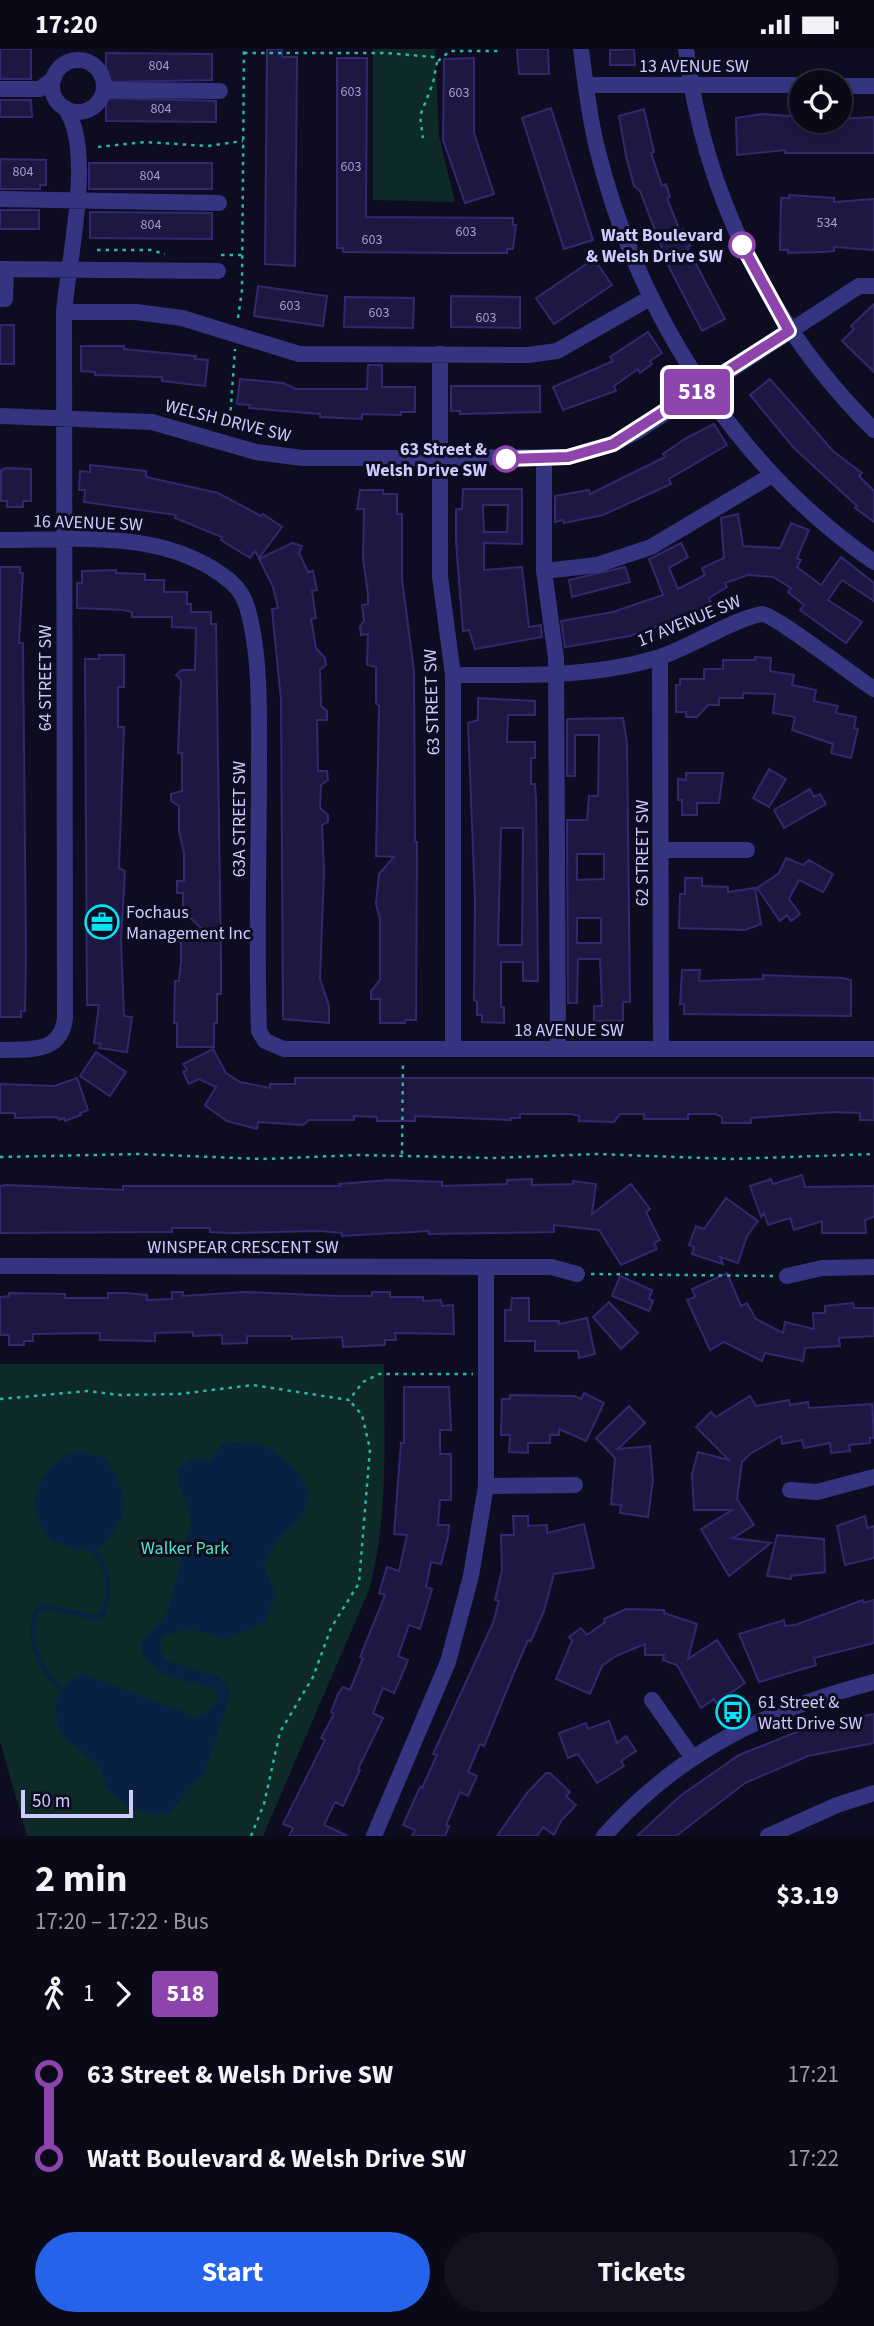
<!DOCTYPE html>
<html lang="en">
<head>
<meta charset="utf-8">
<style>
  body { margin:0; font-family:"Source Sans 3",sans-serif; background:#131221; color:#f1f3f6; height:100vh; display:flex; flex-direction:column; font-size:26px; white-space:nowrap }
  * { box-sizing:border-box; margin:0 }
  p { font-size:23px; color:#999aa2 }
  .icon { flex:none; width:38px; height:38px; fill:none; stroke:currentColor; stroke-width:2; stroke-linecap:round; stroke-linejoin:round }
  .map { position:relative; height:1787px; overflow:hidden }
  .panel { display:flex; flex-direction:column; background:#0a0918; flex:1 }
  .panel>* { flex:none }
  .badge { padding:0 14px; border-radius:5px; font-size:24px; line-height:46px }
  .buttons { position:absolute; left:789px; top:21px; display:grid; gap:14px }
  .buttons a { display:grid; place-items:center; width:63px; height:63px; border-radius:50%; background:#0a0918; box-shadow:0 4px 10px #0003,0 0 0 2px #2a2a37; font-size:35px }
  .scale { position:absolute; left:21px; bottom:18px; width:112px; box-sizing:border-box; padding-left:7px; border:4px solid #cfcbff; border-top:0; font-size:19px; line-height:24px; white-space:nowrap; color:#cfcbff; -webkit-text-stroke:5px #0e0c20; paint-order:stroke }
  .map>.badge { position:absolute; translate:-50% -50%; box-shadow:0 0 0 4px #fff }
  .legs { display:flex; align-items:center; gap:10px; height:77px; padding:0 35px; font-size:23px }
  .legs p { margin-inline-start:auto }
  .head { display:flex; align-items:center; justify-content:space-between; height:119px; padding:0 35px }
  h1 { font-size:38px; font-weight:700; line-height:52px }
  .cta { display:flex; gap:14px; margin-top:auto; padding:14px 35px }
  .cta a { flex:1; height:80px; border-radius:42px; background:#2563eb; color:#fff; font-size:28px; font-weight:700; line-height:80px; text-align:center }
  .cta a+a { background:#131221; color:#f1f3f6 }
  ul { padding:0 35px; list-style:none }
  li { display:flex; align-items:center; gap:24px; height:84px; font-size:26px }
  li i { display:grid; place-items:center; width:10px; height:100%; margin:0 9px; background:currentColor }
  li i::after { content:''; width:18px; height:18px; margin:-9px; border:5px solid; border-radius:50%; background:#0a0918 }
  li p { margin-inline-start:auto }
  li:first-child i { background:linear-gradient(#0000 50%,currentColor 0) }
  li:last-child i { background:linear-gradient(currentColor 50%,#0000 0) }
  .status { display:flex; justify-content:space-between; align-items:center; height:49px; padding:0 35px; background:#0a0918; direction:ltr }
  .status svg { height:19px; fill:currentColor }
  .map>svg:first-child { display:block }
</style>
</head>
<body>
<div class="status"><b>17:20</b><svg viewBox="0 0 49 12"><path d="M0 12V9h3v3zM5 12V6h3v6zM10 12V3h3v9zM15 12V0h3v12zM26 1h20v11H26zM47 4h2v5h-2z"/></svg></div>
<div class="map">
<svg width="874" height="1787" viewBox="0 0 874 1787">
  <rect width="100%" height="100%" fill="#0e0c20"/>
  <!-- green -->
  <path fill="#0e2a28" d="M373,0H435L439,87L455,153L373,151Z
    M0,1315H384C384,1391 389,1467 369,1541L263,1787H27L0,1692Z"/>
  <!-- water -->
  <path fill="#092042" d="M236,1393L262,1395L274,1402L300,1425L309,1444L302,1469L281,1487L263,1515L276,1546L265,1573L227,1591C202,1582 184,1575 161,1590L160,1601L165,1611L219,1628L231,1643L205,1724L169,1764L154,1766L131,1760L106,1739L101,1719L62,1686L55,1666L57,1650L69,1633L84,1625L196,1668L206,1664L217,1652L216,1639C189,1633 141,1626 141,1593L167,1564L192,1471L178,1433V1420L194,1409L211,1411L223,1394Z
    M75,1403L103,1408C133,1444 131,1472 95,1503C78,1501 62,1499 49,1489C45,1485 43,1480 40,1475C25,1445 46,1413 75,1403Z"/>
  <g fill="none" stroke-linecap="round" stroke-linejoin="round">
    <!-- stream -->
    <path stroke="#092042" stroke-width="4.5" d="M63,1641C39,1621 27,1593 36,1562L43,1557L93,1568L102,1567C112,1542 110,1524 95,1503"/>
  </g>
  <!-- building -->
  <path fill="#1e1742" stroke="#33286f" stroke-width="2" fill-rule="evenodd" d="M0,0H31V30H0Z
    M267,0H282V8H297L295,217L265,215Z
    M517,0H548L549,25H519Z
    M634,0L635,16H610V1Z
    M106,4L212,5V31L106,33Z
    M337,9H367L366,168L513,169V176H516L513,200H507V204H455L343,203V199H337Z
    M474,9V84L494,145L465,154L443,91L444,10Z
    M106,49L216,52V73L106,72Z
    M0,51H31L32,68H0Z
    M551,59L593,191L564,200L522,69Z
    M644,60L654,103L651,104L662,137L666,135L670,148L667,149L680,182L683,180L690,197L687,198L725,270L702,282L670,220L640,142L634,137L626,107L619,67Z
    M762,65L802,68V72L874,68V104H785V101L737,106L736,69Z
    M0,110L46,111V136H40V140H0Z
    M89,114H212V140H89Z
    M789,146L834,149V153L874,150V201L834,198V202L822,203L788,204V201H780L781,149H789Z
    M0,161H39V180H0Z
    M90,163L212,164V190L90,189Z
    M594,210L612,236L554,275L536,249Z
    M258,237L327,247L323,277L254,267Z
    M451,247L520,248V279L451,278Z
    M345,248L414,249L413,279L344,278Z
    M874,255V323L842,292L854,280L851,277Z
    M0,276H14V315H0Z
    M648,283L662,304L650,312L652,315L640,324L638,320L614,337L616,342L563,361L553,338L613,312L610,308Z
    M81,297H124V300L196,307L195,310L208,311L205,337L162,332V328L95,326V323L81,322Z
    M368,316H382V338H415V363H401V366L362,365V370L320,368V365L249,359L250,356L237,355L240,330L283,334L296,340H367Z
    M770,330L833,402L862,424L859,427L874,442V473L855,459L857,457L794,399L750,346Z
    M451,337H540V363L460,365V362H451Z
    M714,375L727,396L669,430L671,435L603,466L564,474L563,471L555,473V447L589,441L590,445L665,408L663,405L686,389Z
    M90,416L146,422V428L218,444L261,467L263,465L282,478L259,509L255,502L250,509L221,491L222,488L175,469L176,466L84,453L85,441H79L80,422L90,423Z
    M6,419L31,420V452H23V458H7V452H1V421Z
    M463,440H522V495L484,494V521L522,518L529,578L541,576L542,588L475,600L469,581L463,582L456,493V460H462ZM483,456H508L507,483H484Z
    M360,441H383V445H397V465H402V530L414,622L415,793H417L416,971H405V974H380V950H371V942L380,931V870L376,855L379,825L394,808L376,807L379,657L376,654V618L367,616L368,585L361,586L360,577L364,572L362,556L368,555V545L363,510L364,460H357Z
    M738,465L743,497L780,499L791,474L809,481L797,509L801,511L797,518L821,536L841,508L874,534V552L842,531L828,551L862,573L846,594L800,561L804,556L788,543L791,539L773,528L748,526L725,534L727,538L709,549L711,553L707,557L672,572L630,587L565,598L561,572L613,563L663,546L649,510L681,494L688,508L669,519L678,540L705,526L702,519L724,509L721,469Z
    M292,494L302,497L299,504L308,523L313,522L317,541L312,542L316,569L311,570L316,599L325,609L326,616L320,621L321,657L327,662V671H317L318,722H327L328,731L321,736L320,759L328,766V773L322,776L324,822L320,930L329,957V974L283,970L281,651L272,560L278,559L273,538L259,510Z
    M0,518H20V524H23L19,594H23L26,906L25,962H21V968H0Z
    M625,518L630,533L572,548L569,531Z
    M116,521V524L145,525V531H164V543H187V555H191V563H211V575H216L221,911V945H217V974H214V998H177V974H174L175,932H179L181,912V894L174,889L175,880H202L183,862V844H177V832H184V804L179,782V757L171,752V745L182,742V704H178L181,631L176,626L182,621H195L196,579L172,578V568H132V563L124,561L77,559V534H82V522Z
    M99,606H124V638H118V678H124L119,819L125,822L121,892L124,967L132,968L127,1003L99,999L101,995L94,994L99,956H87L85,610H99Z
    M755,608L771,609L770,622L794,626L792,636L816,641L814,652L838,657L836,664L856,668L854,679L858,680L851,709L831,704L833,695L792,681L795,668L773,664L775,645L743,644V649H719V656H708L697,668H686V663H676V636H680V630H704V620H723V611H755Z
    M478,649L535,652V666H508L507,693H535V709H531V735H535L536,750L538,932H523V913H501V958H504V974L482,973V966H477V953L474,951L475,851L468,674L478,671ZM501,779H523L522,896H498Z
    M623,669L627,694L630,953H623V971L620,972H594V957H602L600,910H578L577,954H568L567,771H587L589,747H598L599,686H575V727H567V670ZM577,805H604V830L577,831ZM577,869H601V894H577Z
    M769,720L786,730L769,758L753,749Z
    M686,724H723L719,754H697V766H682V751H678V730L686,731Z
    M810,740L814,748L820,745L826,755L784,779L774,761Z
    M786,809L803,816L809,811L833,825L823,843L799,831L789,850L800,865L791,872L787,866L780,872L757,839L779,824Z
    M685,829H702V837L728,838V843L755,839L761,875L745,881L679,879L680,845H685Z
    M682,921H700L699,932L763,930V926L843,929L851,931V967L684,965V955H680Z
    M213,1000L226,1024L240,1033L270,1039V1035H295V1029H874V1071H860V1064L833,1063L751,1069V1074H722V1068L716,1065H688V1070H644V1065H620L614,1073L579,1072V1067L572,1065H520V1069H511V1071L415,1067V1072H377V1068L354,1067V1071H309L303,1076L258,1073L257,1080L227,1072L207,1058L205,1056L216,1038L199,1030L189,1035L183,1023L187,1021L183,1015Z
    M96,1003L126,1023L110,1047L80,1027Z
    M77,1029L88,1061L80,1064L81,1066L65,1072L64,1069L59,1071L57,1068L15,1069V1064H0V1035L54,1037Z
    M802,1126L805,1138L874,1137V1168L865,1171L866,1184H822V1172L794,1181L790,1169L768,1176L764,1164L761,1168L750,1137L771,1130L773,1135Z
    M532,1130V1136L573,1135V1132L596,1135L592,1165L631,1135L650,1160L646,1163L660,1191L654,1194L657,1200L621,1216L599,1181L554,1176V1183L429,1185L428,1182L342,1187V1184L319,1182L232,1184L210,1183V1179H172V1183H154L0,1184V1137L7,1136L123,1141V1137H340L339,1135L390,1131L442,1133V1137L507,1135V1131Z
    M726,1149L758,1172L747,1187L738,1214L720,1208L723,1215L692,1205L694,1198L689,1196L696,1177L704,1180Z
    M727,1224L741,1257L747,1254L756,1270L783,1284L785,1273L814,1280L813,1264H825V1257L853,1254L854,1259H874V1287L839,1289L840,1297L805,1299L803,1312L765,1304L762,1312L724,1293L710,1301L687,1251L695,1248L692,1240Z
    M620,1227L652,1241L649,1250L653,1252L649,1262L612,1247Z
    M172,1243H183V1247L246,1243L337,1247H372V1243H390V1248H423V1252L441,1251L442,1257L453,1256L454,1285L395,1284L396,1291H385V1296L343,1298L342,1288L292,1290V1287H247V1294L222,1295V1286L193,1287V1283L155,1284V1292L100,1291V1284L33,1285V1292H24V1296H9V1286H0V1248L9,1247V1244L65,1245V1249H108V1244H126L147,1246V1251L172,1250Z
    M512,1249H529V1272H559V1275L587,1269L595,1305L579,1309L578,1302H535V1292H505V1261H511Z
    M609,1253L638,1284L621,1300L593,1268Z
    M404,1338H449L451,1381H440V1405H451V1451H440L438,1476H449L448,1488L441,1515L431,1513L426,1538L432,1540L420,1580L409,1576L398,1607L408,1611L402,1626L394,1644L383,1639L373,1664L383,1669L358,1720L360,1721L343,1757L335,1753L324,1776L348,1787H289L293,1779L283,1775L325,1691L321,1689L334,1665L331,1663L338,1645L343,1638L350,1641L363,1609L360,1608L385,1546L379,1544L387,1518L399,1522L407,1486L394,1485L401,1394H404Z
    M584,1344L604,1354L586,1392L559,1380V1386H550V1394H528V1404L509,1403L510,1386H501L502,1350H510V1346L574,1347L581,1350Z
    M750,1347L756,1357L789,1351L790,1356L808,1353L809,1359L872,1355L874,1389H870V1394L849,1396L850,1402L831,1404L830,1394L804,1399L802,1391L782,1395L781,1387L750,1405L742,1413L737,1450L754,1476L733,1489L771,1494L729,1527L701,1480L732,1461H694L692,1425L698,1403L729,1411L696,1378L711,1363L716,1368Z
    M629,1357L645,1374L618,1400L650,1397L653,1431L648,1468L620,1464L621,1456L611,1455L615,1409L596,1389Z
    M513,1467H528V1477L547,1476V1484L584,1475L594,1519L554,1525L544,1562L531,1592L528,1591L513,1626L484,1697L480,1695L468,1723L477,1727L468,1747L460,1743L446,1776L449,1777L445,1787H412L415,1781L403,1776L420,1738L422,1739L437,1706L433,1705L493,1574L499,1552L495,1551L502,1521L501,1486H514Z
    M865,1467L867,1479L874,1477V1509L845,1516L837,1477Z
    M777,1486L824,1490L825,1523L791,1527V1530L767,1527Z
    M863,1551L864,1554L874,1551V1594L814,1609L816,1616L759,1633L739,1585L784,1571L785,1577L795,1576Z
    M626,1560L664,1561V1564L697,1575L688,1610L717,1591L745,1634L716,1654L714,1650L701,1659L677,1616L663,1611L664,1606H645V1595L616,1607L602,1617L590,1645L556,1630L572,1592L569,1588L581,1579L587,1586L605,1573L604,1570Z
    M874,1665V1694L808,1707L745,1734L676,1787H637L680,1747L739,1706L812,1677Z
    M609,1672L617,1694L626,1687L636,1702L621,1712L624,1717L597,1734L578,1705L568,1709L559,1684L586,1674L588,1680Z
    M546,1724H550L570,1743L566,1747L576,1756L561,1772L554,1786L543,1778L537,1787H497L527,1744Z"/>
  <g fill="none" stroke-linecap="round" stroke-linejoin="round">
    <!-- path -->
    <path stroke="#28b6a8" stroke-width="2.5" stroke-dasharray="3.5 5" stroke-linecap="butt" d="M244,4H387L433,8L437,13L433,34L420,67L423,89
      M438,12L450,2H501
      M98,98L145,93L208,97L243,92
      M97,201H150L165,205
      M221,206H242
      M238,269L242,241L244,0
      M230,370L235,300
      M402,1105L403,1014
      M0,1108L138,1105L263,1110L359,1106L493,1109L597,1105L731,1110L874,1105
      M591,1225L773,1227
      M0,1350L88,1342L120,1346L179,1345L253,1336L349,1351L363,1333L379,1325H473
      M251,1787L264,1755L280,1683L313,1628L331,1579L359,1534L370,1400L362,1366L349,1351"/>
    <!-- minor -->
    <path stroke="#353481" stroke-width="16" d="M581,0C585,33 589,67 597,99C637,262 735,417 874,513
      M686,0C704,146 770,278 874,381
      M52 37a26 26 0 1 1 52 0a26 26 0 1 1-52 0Z
      M586,36H802
      M840,37H874
      M0,40H40L54,29
      M112,41L220,42
      M0,150L219,154
      M0,220L218,222
      M0,250H5L6,220
      M64,263H136L182,269L299,305L528,306L557,302L650,249
      M440,305V528L453,626V1000
      M0,367L152,373L256,403L303,409L568,408L613,395L636,383L859,237H874
      M544,409V522L556,609L558,1000
      M0,491C77,491 166,479 230,532C238,539 244,547 247,558C261,605 259,667 259,716C259,804 256,893 259,982L265,992L284,1000H874
      M544,522L597,516L651,498L772,426
      M660,608L661,1000
      M453,626C521,626 591,629 657,609C692,598 730,571 762,565C775,566 854,627 874,640
      M662,801H747
      M0,1001C29,1000 61,1005 65,969L64,263C68,212 95,100 65,59
      M0,1217L486,1218V1437L471,1527L448,1613L374,1787
      M486,1218H551L577,1225
      M787,1227L822,1219L874,1218
      M486,1437L575,1436
      M790,1441L817,1443L874,1428
      M652,1651L692,1708
      M604,1787C681,1701 764,1662 874,1633
      M768,1787L837,1756L874,1744"/>
  </g>
  <g fill="none" stroke-linecap="round" stroke-linejoin="round">
    <defs>
      <path id="line-1" d="M506,410L568,408L613,395L789,282L742,196"/>
    </defs>
    <!-- line-1 casing -->
    <use href="#line-1" stroke="#fff" stroke-width="16"/>
    <!-- line-1 -->
    <use href="#line-1" stroke="#8e44ad" stroke-width="10"/>
  </g>
  <!-- icons -->
  <defs>
    <symbol id="office-ring" viewBox="-11 -11 22 22"><circle r="9.5" fill="#0e0c20" stroke="#00e5f6" stroke-width="1.5"/><path d="M-6-3h4V-5.5h4V-3h4V5H-6ZM-1-4.5V-3h2v-1.5ZM-6 0V1H6V0Z" fill="#00e5f6"/></symbol>
    <symbol id="bus-ring" viewBox="-11 -11 22 22"><circle r="9.5" fill="#0e0c20" stroke="#00e5f6" stroke-width="1.5"/><path d="M-5-6H5V4H4V6H2V4H-2V6H-4V4H-5ZM-3.5-4V0h7V-4ZM-3.5 1.2v1.5H-2V1.2ZM2 1.2v1.5H3.5V1.2Z" fill="#00e5f6"/></symbol>
  </defs>
  <g fill-rule="evenodd">
    <use href="#office-ring" x="83" y="854" width="38" height="38"/>
    <use href="#bus-ring" x="714" y="1644" width="38" height="38"/>
  </g>
  <!-- markers -->
  <g fill="#fff" stroke="#8e44ad" stroke-width="3.5">
    <circle cx="742" cy="196" r="12"/>
    <circle cx="506" cy="410" r="12"/>
  </g>
  <g text-anchor="middle" dominant-baseline="central" stroke-width="6" stroke-linejoin="round" paint-order="stroke">
    <!-- number labels -->
    <g font-size="14" fill="#a39ed0">
      <text x="159" y="17">804</text>
      <text x="351" y="43">603</text>
      <text x="459" y="44">603</text>
      <text x="161" y="60">804</text>
      <text x="351" y="118">603</text>
      <text x="23" y="123">804</text>
      <text x="150" y="127">804</text>
      <text x="827" y="174">534</text>
      <text x="151" y="176">804</text>
      <text x="466" y="183">603</text>
      <text x="372" y="191">603</text>
      <text x="290" y="257">603</text>
      <text x="379" y="264">603</text>
      <text x="486" y="269">603</text>
    </g>
    <!-- street labels -->
    <g font-size="18" fill="#cfcbff" stroke="#0e0c20">
      <text x="694" y="17">13 AVENUE SW</text>
      <text transform="translate(228 372) rotate(14)">WELSH DRIVE SW</text>
      <text transform="translate(88 474) rotate(2)">16 AVENUE SW</text>
      <text transform="translate(689 572) rotate(-22)">17 AVENUE SW</text>
      <text transform="translate(45 629) rotate(-90)">64 STREET SW</text>
      <text transform="translate(432 653) rotate(-92)">63 STREET SW</text>
      <text transform="translate(239 770) rotate(-90)">63A STREET SW</text>
      <text transform="translate(642 804) rotate(-90)">62 STREET SW</text>
      <text x="569" y="981">18 AVENUE SW</text>
      <text x="243" y="1198">WINSPEAR CRESCENT SW</text>
    </g>
    <!-- stop labels -->
    <g font-size="18" font-weight="bold" fill="#cfcbff" stroke="#0e0c20" text-anchor="end">
      <text x="723" y="186">Watt Boulevard<tspan x="723" dy="21">&amp; Welsh Drive SW</tspan></text>
      <text x="487" y="400">63 Street &amp;<tspan x="487" dy="21">Welsh Drive SW</tspan></text>
    </g>
    <!-- poi labels -->
    <g font-size="18" fill="#cfcbff" stroke="#0e0c20" text-anchor="start">
      <text x="126" y="863">Fochaus<tspan x="126" dy="21">Management Inc</tspan></text>
      <text x="758" y="1653">61 Street &amp;<tspan x="758" dy="21">Watt Drive SW</tspan></text>
    </g>
    <!-- park labels -->
    <g font-size="18" fill="#52e4ba" stroke="#0e0c20">
      <text x="185" y="1499">Walker Park</text>
    </g>
  </g>
</svg>
<div class="buttons">
<a><svg class="icon" aria-label="locate" viewBox="0 0 24 24"><circle cx="12" cy="12" r="6"/><path d="M12 2v4M12 18v4M2 12h4M18 12h4"/></svg></a>
</div>
<div class="scale">50 m</div>
<b class="badge" style="left:697px;top:343px;background:#8e44ad;color:#fff">518</b>
</div>
<section class="panel">
<div class="head"><div><h1>2 min</h1><p>17:20 – 17:22 · Bus</p></div><b>$3.19</b></div>
<div class="legs"><svg class="icon" aria-label="walk" viewBox="0 0 24 24"><circle cx="13" cy="4" r="2"/><path d="M13 8l-2 6 4 7M11 14l-3 7M7 12l3-4h3l4 4"/></svg>1<svg class="icon" aria-label="forward" viewBox="0 0 24 24"><path d="M9 5l7 7-7 7"/></svg><b class="badge" style="background:#8e44ad;color:#fff">518</b></div>
<ul>
<li><i style="color:#8e44ad"></i><b>63 Street &amp; Welsh Drive SW</b><p>17:21</p></li>
<li><i style="color:#8e44ad"></i><b>Watt Boulevard &amp; Welsh Drive SW</b><p>17:22</p></li>
</ul>
<div class="cta"><a>Start</a><a>Tickets</a></div>
</section>
</body>
</html>
